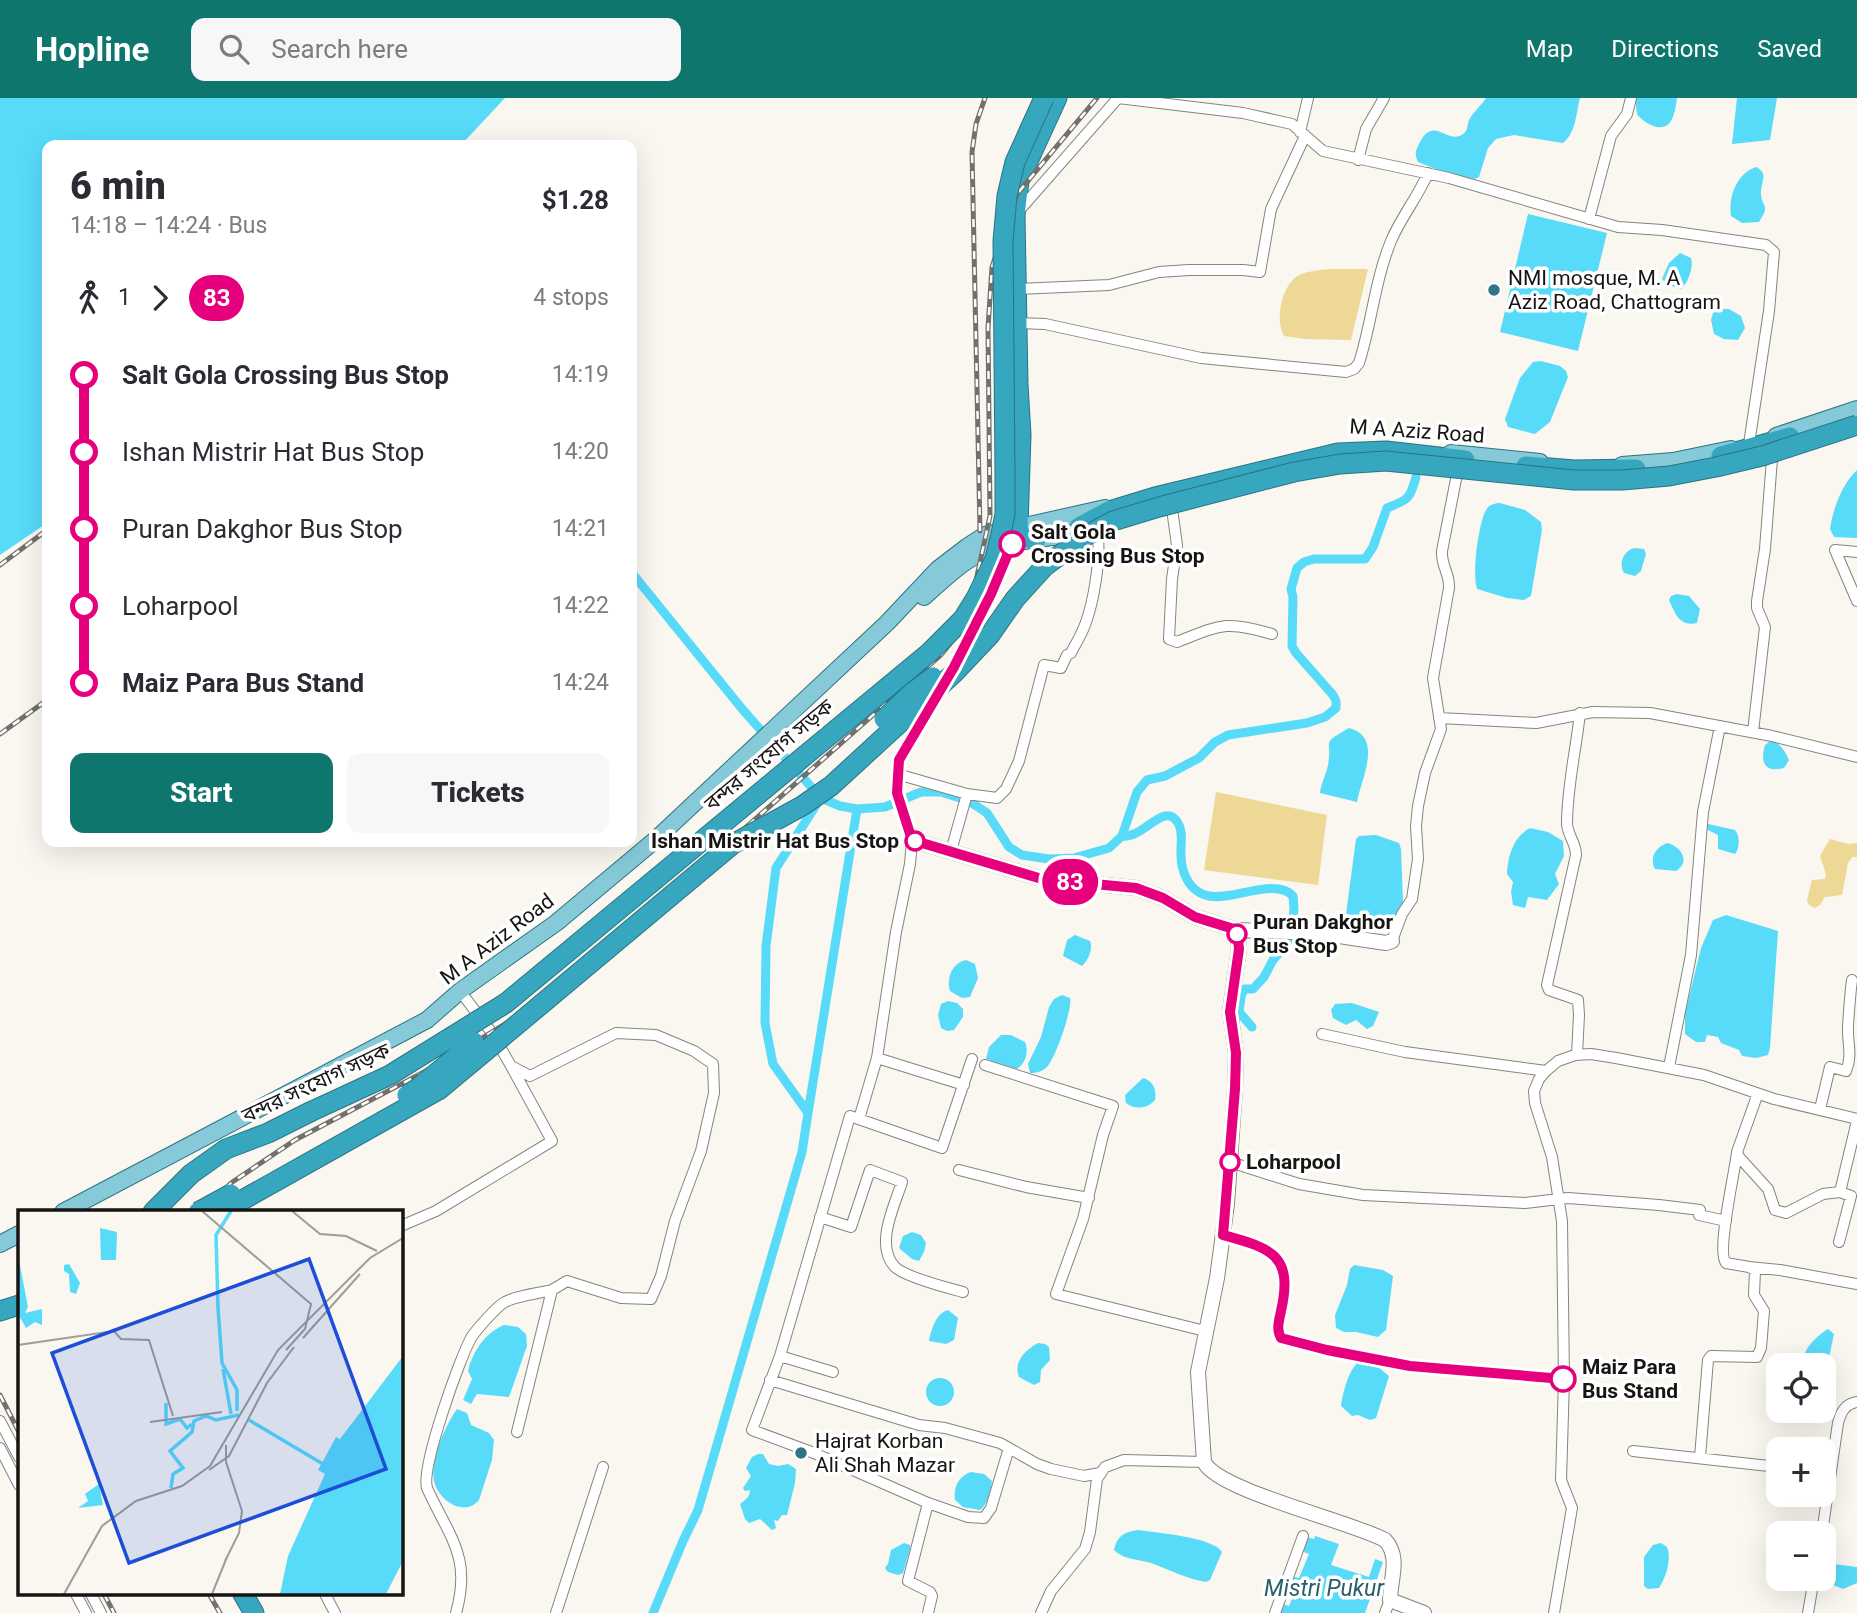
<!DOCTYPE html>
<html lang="en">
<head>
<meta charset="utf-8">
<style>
  body { margin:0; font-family:Roboto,"Noto Sans Bengali",sans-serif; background:#f7f7f7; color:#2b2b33; height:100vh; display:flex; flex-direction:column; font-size:26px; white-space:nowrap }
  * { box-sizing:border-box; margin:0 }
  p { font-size:23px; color:#7c7c81 }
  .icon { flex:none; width:38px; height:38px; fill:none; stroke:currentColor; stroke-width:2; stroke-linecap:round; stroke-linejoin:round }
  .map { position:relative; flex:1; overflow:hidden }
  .side { position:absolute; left:42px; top:42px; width:595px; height:707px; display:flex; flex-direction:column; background:#fff; border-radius:14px; box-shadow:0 7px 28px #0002 }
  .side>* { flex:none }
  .badge { padding:0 14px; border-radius:23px; font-size:24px; line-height:46px }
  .tools { position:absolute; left:1766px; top:1255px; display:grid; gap:14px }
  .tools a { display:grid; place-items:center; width:70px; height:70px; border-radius:14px; background:#fff; box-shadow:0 7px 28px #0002; font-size:35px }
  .map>.badge { position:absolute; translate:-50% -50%; box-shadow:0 0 0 4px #fff }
  .legs { display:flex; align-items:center; gap:10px; height:77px; padding:0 28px; font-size:23px }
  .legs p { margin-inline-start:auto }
  .summary { display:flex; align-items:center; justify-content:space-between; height:119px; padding:0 28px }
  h1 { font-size:38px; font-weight:800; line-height:52px }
  .primary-button { display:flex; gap:14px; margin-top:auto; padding:14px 28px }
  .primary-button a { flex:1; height:80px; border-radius:14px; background:#0f766e; color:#fff; font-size:28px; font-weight:800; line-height:80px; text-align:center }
  .primary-button a+a { background:#f7f7f7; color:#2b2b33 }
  ul { padding:0 28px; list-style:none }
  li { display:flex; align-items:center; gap:24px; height:77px; font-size:26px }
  li i { display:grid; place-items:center; width:10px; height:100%; margin:0 9px; background:currentColor }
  li i::after { content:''; width:18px; height:18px; margin:-9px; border:5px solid; border-radius:50%; background:#fff }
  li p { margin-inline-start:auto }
  li:first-child i { background:linear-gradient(#0000 50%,currentColor 0) }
  li:last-child i { background:linear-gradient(currentColor 50%,#0000 0) }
  header { display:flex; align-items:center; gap:42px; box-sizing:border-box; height:98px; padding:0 35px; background:#0f766e; color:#fff }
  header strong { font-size:33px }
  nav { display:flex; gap:38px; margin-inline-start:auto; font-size:24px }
  .search { width:490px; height:63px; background:#f7f7f7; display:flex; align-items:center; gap:18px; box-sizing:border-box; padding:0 24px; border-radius:14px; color:#7c7c81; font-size:26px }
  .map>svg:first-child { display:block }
</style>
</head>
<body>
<header>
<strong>Hopline</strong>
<div class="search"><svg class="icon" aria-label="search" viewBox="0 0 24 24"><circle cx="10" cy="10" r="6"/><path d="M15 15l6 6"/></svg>Search here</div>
<nav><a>Map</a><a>Directions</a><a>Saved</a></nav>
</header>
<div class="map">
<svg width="1857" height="1515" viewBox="0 0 1857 1515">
  <rect width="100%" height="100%" fill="#f9f7ef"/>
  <!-- green -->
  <path fill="#edd895" d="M1330,171H1368L1351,242L1305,241L1284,238C1275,223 1281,190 1296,179C1305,173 1320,172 1330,171Z
    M1216,694L1327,717L1318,787L1204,772Z
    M1830,741L1848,746L1857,745V759H1852L1848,765L1842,797L1825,799L1820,807L1815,810L1809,807L1807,802L1812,782L1825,781L1826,776L1820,758Z"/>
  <!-- water -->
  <path fill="#57dbf9" d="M0,0H505L461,47H47V425L0,457Z
    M1486,0H1580C1576,15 1576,35 1563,45L1514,37L1496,41L1488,50L1479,79L1475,81L1450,77L1418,64C1415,58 1415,54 1418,48C1433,14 1447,48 1463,36C1468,33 1467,27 1469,22C1473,14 1481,8 1486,0Z
    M1635,0H1677C1676,7 1675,16 1671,23C1663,36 1644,26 1637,16Z
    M1737,0H1777L1770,42L1732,46Z
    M1756,69C1770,76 1760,84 1761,96C1762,111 1771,105 1759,124L1742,125L1731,118C1728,99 1737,75 1756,69Z
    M1528,116L1607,135L1578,253L1500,234Z
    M1680,155L1691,160C1694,169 1688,185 1681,191L1668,187L1662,181L1669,165Z
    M1719,211H1729L1741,218L1745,230L1738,242L1724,241L1714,236L1711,222L1713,215Z
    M1541,263L1560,268L1566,273L1568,279L1550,324L1535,336L1508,329L1505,321L1520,280L1533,264Z
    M1857,372V440L1834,439L1830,431C1833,411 1842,386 1857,372Z
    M1500,405L1525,412L1541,424L1542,432L1531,498L1524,502L1507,500L1477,491C1472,476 1478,427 1486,412C1489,407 1494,405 1500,405Z
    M1635,450L1644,451L1646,456L1641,473L1635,478L1624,475C1618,465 1624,452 1635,450Z
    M1677,496L1689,498L1700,511L1697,525C1679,529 1675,515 1669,502L1671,498Z
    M1349,630C1384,639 1361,681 1357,704L1320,695C1321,685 1326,677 1328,667C1333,641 1319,647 1349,630Z
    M1772,642C1780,645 1786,655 1789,662L1784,670C1764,675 1760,664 1765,647Z
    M1708,726L1735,732C1740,738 1740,750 1735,756L1718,751V737L1706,731Z
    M1530,730L1548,734L1563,743L1564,758L1555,776L1559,786L1547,802L1528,799L1525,810L1513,807L1511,794L1513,784L1507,776C1508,758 1513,739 1530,730Z
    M1376,737L1399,745L1401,751L1403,804L1395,821L1380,824L1346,816L1356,741L1359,738Z
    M1668,745C1681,749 1691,763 1676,773L1655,771C1649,760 1656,748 1668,745Z
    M1726,817L1778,833L1770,950L1768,957L1756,960L1742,958L1739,952L1721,945L1718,939L1707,937L1705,944H1696L1685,936V915L1701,850L1713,822Z
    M1075,837L1090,843C1093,851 1089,861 1082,868L1063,858L1067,842Z
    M966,862L975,866L978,880L970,899L962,900L950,893C946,880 952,865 966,862Z
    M1062,897L1070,900C1073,910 1055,962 1046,970C1041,974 1036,975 1030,975L1028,966L1041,939L1049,909L1054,901Z
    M948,903L957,905L963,911V919L954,932L947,933L941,930L938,917L941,906Z
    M1352,905L1379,914L1373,928L1367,931L1356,922L1346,927L1333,920L1331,912L1335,906Z
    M1001,937H1011L1025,944C1029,954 1026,965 1017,971L986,961L989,949Z
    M1143,980C1153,983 1157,991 1155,1002C1147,1011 1135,1012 1126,1005L1125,997Z
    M912,1134L921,1137L926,1145L924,1154L919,1163L912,1161L899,1150L903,1138Z
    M1354,1167L1383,1172L1393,1178L1386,1232L1378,1239L1356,1234H1344L1336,1230L1335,1217L1347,1187L1350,1171Z
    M948,1212L958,1220L954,1242L946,1246L929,1243C931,1232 936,1215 948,1212Z
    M504,1227L518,1229L526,1236L527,1248L509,1299L477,1296L471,1306L463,1302L472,1281L468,1273C473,1253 485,1235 504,1227Z
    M1828,1231L1834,1236L1828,1264L1824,1273V1267H1802C1803,1251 1815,1239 1828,1231Z
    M1038,1245L1045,1246L1049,1249L1050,1262L1041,1272L1040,1284L1034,1287L1019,1279C1013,1264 1025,1252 1038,1245Z
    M1361,1262L1373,1265L1389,1278L1376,1320L1370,1322L1358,1317L1352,1318L1341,1308C1343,1294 1349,1269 1361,1262Z
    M926 1294a14 14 0 1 1 28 0a14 14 0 1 1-28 0Z
    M457,1311L467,1315L471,1327L489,1335L494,1342L492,1362L479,1402C464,1420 438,1402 434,1383C430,1362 445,1328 457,1311Z
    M758,1356H763L769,1366L778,1368L788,1366L796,1371L795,1385L787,1417H782L778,1423L774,1422L776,1430L772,1432L760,1421L749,1425L745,1421L740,1406C745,1402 750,1399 750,1392L745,1393L743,1390L751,1378L746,1370L752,1359Z
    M971,1374L984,1376L992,1383C991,1393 988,1406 980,1412L963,1409L955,1402C953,1389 959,1378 971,1374Z
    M1138,1432C1157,1435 1213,1439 1222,1454L1210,1482L1206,1484C1187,1481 1170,1472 1151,1465C1138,1461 1124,1462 1114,1452C1117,1438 1124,1434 1138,1432Z
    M1315,1438L1339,1446L1331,1467L1369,1479L1375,1461L1383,1464L1365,1515H1276L1280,1505L1289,1508L1296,1490L1288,1486L1291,1478L1299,1480L1309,1456L1301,1453L1306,1439L1314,1441Z
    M904,1445L910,1447V1451L903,1475L898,1477L888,1474L885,1470L888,1466L891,1452Z
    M1661,1445L1667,1449C1672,1461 1666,1479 1659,1490L1648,1491L1644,1488V1459L1653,1447Z
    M1826,1465L1857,1469V1485L1843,1491L1821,1482L1820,1481L1824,1480V1467Z"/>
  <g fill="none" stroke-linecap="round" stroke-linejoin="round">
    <!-- canal -->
    <path stroke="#57dbf9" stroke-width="9" d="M632,475L743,612L821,700L840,708L857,711L885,709L921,694H941L969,703L987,715L1009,749L1022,757L1049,761L1074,760L1109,750L1122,738L1137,694L1147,682L1165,678L1199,660L1215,644L1228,637L1307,625L1325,619L1336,610V603L1333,597L1296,555L1292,548L1293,499L1291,491L1297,470L1304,464L1314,461H1365L1373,449L1387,410C1407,402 1410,402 1416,379
      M1122,738C1144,741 1164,702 1178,725C1183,733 1181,743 1181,752C1180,772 1188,794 1209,798C1233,803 1275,779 1293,798L1294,811L1291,837L1286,847L1273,862L1264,879L1253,891H1244L1241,899L1239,914L1252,929
      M808,1015L857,711
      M653,1515L683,1443L698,1412L802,1054L808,1015L773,966L765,925L766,848L776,770L818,704"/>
    <defs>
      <path id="street" d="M1118,0L1243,15L1292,26L1323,53L1449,80L1618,129L1662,132L1766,147L1774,154L1769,213L1749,346
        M1300,34L1308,0
        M1358,62L1366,31L1384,0
        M1017,115L1118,0
        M1589,121L1611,38L1627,16L1631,0
        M1018,191L1109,187L1159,174L1189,172H1243L1260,174L1271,111L1305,38
        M1018,225L1045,226L1201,260L1346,274L1354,271L1359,265C1372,224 1375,182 1391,143C1401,119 1418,99 1428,75
        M1172,411L1177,447L1172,481L1169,541L1177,544C1220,527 1226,522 1272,536
        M1857,454L1835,452L1857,503
        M957,564L991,496L1012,446
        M1439,620L1536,625L1593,614L1650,615L1772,638L1857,659
        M1753,634L1765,529L1757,510V503L1765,451L1772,361
        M897,676L967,696L997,700L1006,691L1019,663L1044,567L1061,570L1067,557L1071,555C1074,548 1078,543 1081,536C1093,512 1102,458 1097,433
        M951,753L967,696
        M1392,843L1402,816L1412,801L1418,761L1416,728L1418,708L1425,675L1441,631L1433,580L1449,490C1450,476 1441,468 1442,453L1457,376
        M460,893L492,935L511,968L530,978L616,935L656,937L694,953L713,966L714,995L701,1053L675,1123L661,1178L651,1201L621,1200L567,1183L552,1192L517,1334
        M1322,936L1405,954L1546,973
        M1577,957L1579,917L1578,902L1549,892L1547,887L1576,757C1576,745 1568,738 1567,726C1567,689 1576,652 1580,615
        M877,960L964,987
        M985,967L1113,1008L1103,1037L1083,1121L1056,1196L1205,1233
        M1669,969L1691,857L1703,714L1720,628
        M1757,998L1737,1054L1739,1059L1768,1091L1775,1112L1786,1115L1823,1096L1840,1094
        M1820,1011L1830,969L1846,973C1853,957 1847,944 1848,928C1849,913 1850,897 1852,882
        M859,1021L877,960L896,834L910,766L912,742L897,695L899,662L934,602
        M1230,1064L1299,1086L1363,1097L1525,1105L1568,1100L1659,1107L1700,1112L1699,1117L1726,1123
        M959,1072L1026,1089L1089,1100
        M820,1119L851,1129L870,1072L902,1084C895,1107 874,1147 895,1169C905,1179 948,1190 963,1194
        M401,1128L436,1113L552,1043L511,968
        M1223,1137C1266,1149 1291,1153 1283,1206C1281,1216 1278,1225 1278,1234L1281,1239L1288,1243L1410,1268L1564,1281L1561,1382L1572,1410L1554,1515
        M1839,1144L1851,1098L1840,1094L1857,1023
        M1749,1169L1780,1172L1857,1186
        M780,1258L833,1274
        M1564,1281L1562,1123L1552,1059L1535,1005L1534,993L1539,981L1546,973L1558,963L1575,957L1591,956L1616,960L1704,977L1774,1001L1857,1021
        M770,1282L919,1327L945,1330L1000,1345L1037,1366L1051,1371L1084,1378L1100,1375
        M0,1323L19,1359
        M0,1350L19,1387
        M1633,1353L1778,1369
        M1700,1359L1708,1262L1711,1258L1757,1259L1761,1250L1764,1213L1754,1197L1755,1172L1749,1169L1726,1165C1716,1154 1735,1074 1737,1054
        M928,1405L814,1355L752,1332L780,1258L850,1018L942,1050L972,961
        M1822,1435L1838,1325C1841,1314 1845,1306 1857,1304
        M76,1496L86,1515
        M91,1496L101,1515
        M325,1496L335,1515
        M456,1515C472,1458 449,1439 427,1390C421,1369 459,1262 471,1240C476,1232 497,1208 505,1204C515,1198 540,1195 552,1192
        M556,1515L603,1369
        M928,1515L932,1498L930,1494L908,1483L928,1405L968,1419L984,1420L991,1410L1009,1350
        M1041,1515L1051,1493L1085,1451L1090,1434L1097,1381L1105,1369L1124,1362L1204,1364
        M1275,1515L1303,1438
        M1385,1515L1390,1502
        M1808,1515L1814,1480"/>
      <path id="secondary" d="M912,742L1042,781L1136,790L1163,800L1195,819L1237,832L1319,835L1386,845L1392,843
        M1237,832L1239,851L1230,913L1236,955L1235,991L1227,1106L1217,1180L1198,1274L1204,1364C1218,1393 1350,1423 1385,1442C1401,1459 1390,1482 1390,1502L1424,1515"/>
      <path id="primary" d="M1776,338L1857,311
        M1451,355L1540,364
        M1622,367L1673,363L1731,351
        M924,499C941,484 959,466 979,456C1007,442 1060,439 1091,434
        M63,1114L427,922L460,893L556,825L654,743L887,525L938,471L968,448L985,437L1105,410
        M0,1146L19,1136"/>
      <path id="highway" d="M1721,358L1790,339
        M1526,368L1574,372L1636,371
        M1079,429L1109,413L1155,399L1338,355L1386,353L1465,362
        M1036,442C1026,440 1020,439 1018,428L1021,337L1018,286L1015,117L1019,83L1057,0
        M153,1114L191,1076L226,1051L268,1035L310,1014
        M0,1213L19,1207
        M243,1496L254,1515"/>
    </defs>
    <!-- street casing -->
    <use href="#street" stroke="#86847e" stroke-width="12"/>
    <!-- secondary casing -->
    <use href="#secondary" stroke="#86847e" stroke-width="16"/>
    <!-- primary casing -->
    <use href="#primary" stroke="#2b7483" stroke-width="18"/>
    <!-- highway casing -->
    <use href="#highway" stroke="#2b7483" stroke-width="21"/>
    <!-- street -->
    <use href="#street" stroke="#fff" stroke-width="10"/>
    <!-- secondary -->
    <use href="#secondary" stroke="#fff" stroke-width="14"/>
    <!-- primary -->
    <use href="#primary" stroke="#86cad9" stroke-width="16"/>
    <!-- highway -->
    <use href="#highway" stroke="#36a7bf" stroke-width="19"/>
    <defs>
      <path id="rail" d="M980,433L972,54L976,26L985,0
        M0,467L47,432
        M0,636L47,602
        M204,1114L231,1085L295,1042L443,964L565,889L941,557L964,528L974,492L990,418L988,230L992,169L1017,96L1097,0
        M0,1297L19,1334
        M104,1496L114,1515
        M209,1496L220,1515"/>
    </defs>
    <!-- rail casing -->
    <use href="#rail" stroke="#72706c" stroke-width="5"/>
    <!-- rail -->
    <use href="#rail" stroke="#fff" stroke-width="2.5" stroke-dasharray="8" stroke-linecap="butt"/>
    <defs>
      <path id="highway-bridge" d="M884,621L913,594L933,579
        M407,997L418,990L474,944
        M310,1014L390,977L506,905L930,554L963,521L976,500L995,461L1001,436L1005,416V377L1003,143L1007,98L1015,64L1044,0
        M198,1114L231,1096
        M221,1114L440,991L733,746L802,708L831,688L954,575L990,537L1015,501L1045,468L1087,437L1113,423L1159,409L1294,374L1340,366L1386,363L1574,382H1622L1669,378L1716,369L1762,358L1857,327"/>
    </defs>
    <!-- highway-bridge casing -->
    <use href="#highway-bridge" stroke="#2b7483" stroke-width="21" stroke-linecap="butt"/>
    <!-- highway-bridge -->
    <use href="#highway-bridge" stroke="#36a7bf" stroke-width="19"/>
  </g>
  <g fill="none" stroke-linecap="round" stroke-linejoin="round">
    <defs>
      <path id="line-1" d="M1012,446L991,496L954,569L899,662L897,695L912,742L1042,781L1136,790L1163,800L1195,819L1237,832L1239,851L1230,914L1236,955L1235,991L1223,1137C1270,1150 1294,1156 1281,1213C1279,1223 1276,1231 1281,1240L1327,1252L1410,1268L1563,1281"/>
    </defs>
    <!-- line-1 casing -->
    <use href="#line-1" stroke="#fff" stroke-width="16"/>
    <!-- line-1 -->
    <use href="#line-1" stroke="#e6007e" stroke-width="10"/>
  </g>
  <!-- markers -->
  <g fill="#317585" stroke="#fff" stroke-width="2.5">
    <circle cx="1494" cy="192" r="7"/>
    <circle cx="801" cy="1355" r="7"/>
  </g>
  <g fill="#fff" stroke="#e6007e" stroke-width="3.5">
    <circle cx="1012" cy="446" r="12"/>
    <circle cx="915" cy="743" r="9"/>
    <circle cx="1237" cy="836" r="9"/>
    <circle cx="1230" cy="1064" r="9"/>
    <circle cx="1563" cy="1281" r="12"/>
  </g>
  <g text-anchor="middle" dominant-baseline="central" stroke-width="7" stroke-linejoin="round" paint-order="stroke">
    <!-- poi labels -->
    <g font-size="21" fill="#161513" stroke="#fff" text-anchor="start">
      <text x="1508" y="180">NMI mosque, M. A<tspan x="1508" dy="24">Aziz Road, Chattogram</tspan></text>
      <text x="815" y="1343">Hajrat Korban<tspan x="815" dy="24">Ali Shah Mazar</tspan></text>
    </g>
    <!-- street labels -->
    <g font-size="21" fill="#161513" stroke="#fff">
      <text transform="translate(1417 333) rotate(4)">M A Aziz Road</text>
      <text transform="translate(769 657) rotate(-40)">বন্দর সংযোগ সড়ক</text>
      <text transform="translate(497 841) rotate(-37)">M A Aziz Road</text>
      <text transform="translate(316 985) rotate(-25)">বন্দর সংযোগ সড়ক</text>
    </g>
    <!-- stop labels -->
    <g font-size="21" font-weight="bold" fill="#161513" stroke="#fff" text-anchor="start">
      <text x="1031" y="434">Salt Gola<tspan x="1031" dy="24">Crossing Bus Stop</tspan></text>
      <text x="899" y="743" text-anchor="end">Ishan Mistrir Hat Bus Stop</text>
      <text x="1253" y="824">Puran Dakghor<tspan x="1253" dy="24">Bus Stop</tspan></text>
      <text x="1246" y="1064">Loharpool</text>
      <text x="1582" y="1269">Maiz Para<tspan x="1582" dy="24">Bus Stand</tspan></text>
    </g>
    <!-- water labels -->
    <g font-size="23" font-style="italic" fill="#295f6c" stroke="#fff">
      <text x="1324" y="1490">Mistri Pukur</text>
    </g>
  </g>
  <!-- overview -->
  <g transform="translate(18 1112)">
    <rect width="385" height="385" fill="#f9f7ef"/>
    <path d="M82,18L99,22L98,50H83ZM0,45L10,97L7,103L24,99V115L17,112L8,118L0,104ZM51,54L62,73L58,84L52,82L51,64L46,61V55ZM385,146V351L368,384H262L270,346L307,264L300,260L304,253L318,227L322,229ZM81,274L85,295L60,298L70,291L67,284Z" fill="#57dbf9"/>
    <path fill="none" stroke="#57dbf9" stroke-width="3.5" d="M213,1L198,25L200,98L204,153L219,180V201M205,159L213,204M148,193V214L162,209L169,218L174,214M231,210L305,254M153,278L155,264L165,258L152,241L174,222L176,211L188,206L198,210L221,205"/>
    <path fill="none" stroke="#9e9d97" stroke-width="2" d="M184,1L293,94L287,119L268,140M274,1L302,24L328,26L359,41M285,128L342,64M0,135L96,121L103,129L131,130L155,206M132,212L204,202M191,260L211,246L249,173L276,137M207,351L221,323L224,301L208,252V235M46,384L84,316L118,291L164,276L192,256L260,140L352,48L385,28M194,384L209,347"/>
    <path fill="#1d4ed8" fill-opacity="0.15" stroke="#1d4ed8" stroke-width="3.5" d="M291,49L368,259L111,353L34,143Z"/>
    <rect width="385" height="385" fill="none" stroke="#161513" stroke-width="3.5"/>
  </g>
</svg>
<div class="tools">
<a><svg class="icon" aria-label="locate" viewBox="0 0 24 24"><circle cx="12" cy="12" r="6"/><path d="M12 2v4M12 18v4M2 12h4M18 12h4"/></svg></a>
<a>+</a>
<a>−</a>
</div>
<b class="badge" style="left:1070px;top:784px;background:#e6007e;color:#fff">83</b>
<section class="side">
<div class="summary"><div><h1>6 min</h1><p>14:18 – 14:24 · Bus</p></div><b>$1.28</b></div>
<div class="legs"><svg class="icon" aria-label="walk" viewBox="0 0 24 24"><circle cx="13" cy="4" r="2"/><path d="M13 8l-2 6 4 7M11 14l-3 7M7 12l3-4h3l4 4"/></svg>1<svg class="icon" aria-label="forward" viewBox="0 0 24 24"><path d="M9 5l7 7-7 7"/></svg><b class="badge" style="background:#e6007e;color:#fff">83</b><p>4 stops</p></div>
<ul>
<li><i style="color:#e6007e"></i><b>Salt Gola Crossing Bus Stop</b><p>14:19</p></li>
<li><i style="color:#e6007e"></i><span>Ishan Mistrir Hat Bus Stop</span><p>14:20</p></li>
<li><i style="color:#e6007e"></i><span>Puran Dakghor Bus Stop</span><p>14:21</p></li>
<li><i style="color:#e6007e"></i><span>Loharpool</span><p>14:22</p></li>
<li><i style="color:#e6007e"></i><b>Maiz Para Bus Stand</b><p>14:24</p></li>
</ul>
<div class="primary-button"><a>Start</a><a>Tickets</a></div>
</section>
</div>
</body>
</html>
